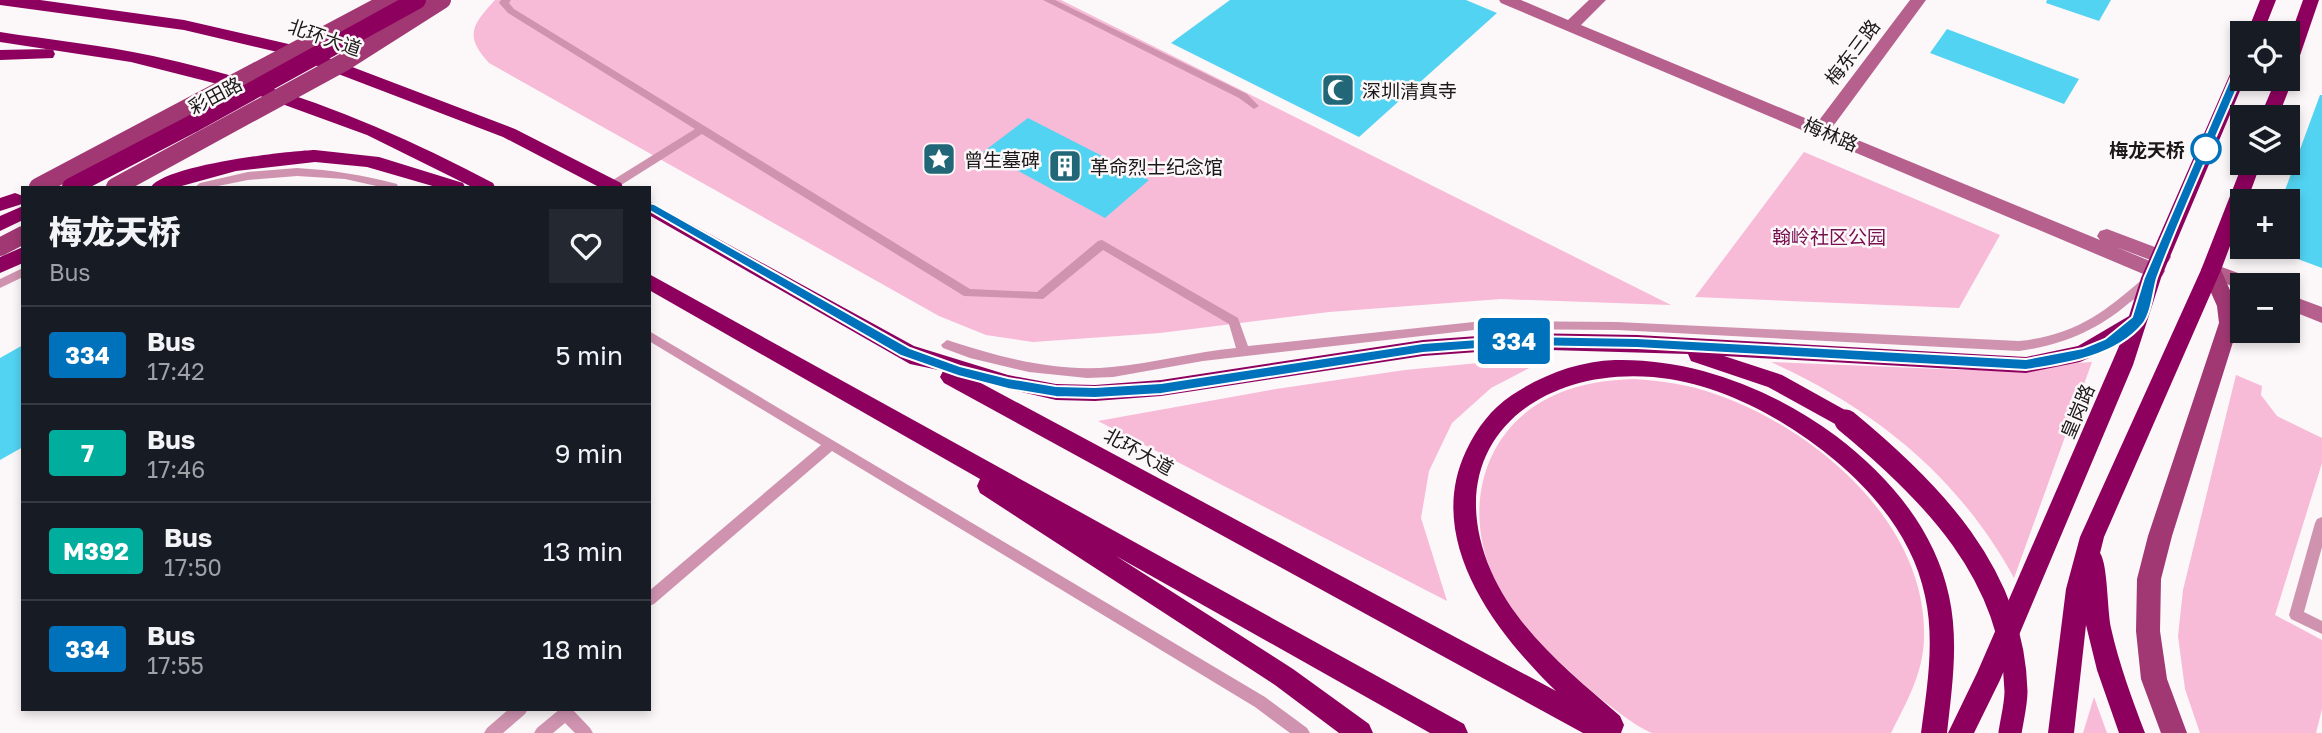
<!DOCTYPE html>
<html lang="en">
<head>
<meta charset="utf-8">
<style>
  body { margin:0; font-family:"Golos Text","Noto Sans SC",sans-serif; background:#242831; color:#f1f3f6; height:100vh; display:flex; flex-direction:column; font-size:26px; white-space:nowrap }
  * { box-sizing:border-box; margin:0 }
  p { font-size:23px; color:#9ea1a6 }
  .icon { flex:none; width:38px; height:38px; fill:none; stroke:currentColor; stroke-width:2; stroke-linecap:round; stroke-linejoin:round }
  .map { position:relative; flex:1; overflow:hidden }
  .panel { position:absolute; left:21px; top:186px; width:630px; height:525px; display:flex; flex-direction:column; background:#171b24; border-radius:0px; box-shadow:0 4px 10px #0003 }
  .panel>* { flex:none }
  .badge { padding:0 14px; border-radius:5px; font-size:24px; line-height:46px }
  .fabs { position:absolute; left:2230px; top:21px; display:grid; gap:14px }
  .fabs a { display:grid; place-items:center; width:70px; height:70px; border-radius:0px; background:#171b24; box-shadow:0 4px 10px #0003; font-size:35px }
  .map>.badge { position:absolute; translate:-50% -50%; box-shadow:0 0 0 4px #fff }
  .round { display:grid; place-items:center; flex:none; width:74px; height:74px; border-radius:0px; background:#242831 }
  .summary { display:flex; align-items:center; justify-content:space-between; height:119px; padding:0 28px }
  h1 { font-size:33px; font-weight:800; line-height:52px }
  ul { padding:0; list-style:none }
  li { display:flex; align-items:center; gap:21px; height:98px; padding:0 28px; border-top:2px solid #363941 }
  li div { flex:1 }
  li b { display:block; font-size:26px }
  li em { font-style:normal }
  li .badge { min-width:77px; font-weight:700; text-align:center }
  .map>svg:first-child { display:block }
</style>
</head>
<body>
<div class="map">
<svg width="2322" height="733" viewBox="0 0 2322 733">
  <rect width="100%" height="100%" fill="#fcf7f9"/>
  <!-- green -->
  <path fill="#f7bad7" d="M495,0H1061L1671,305L1501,299L1329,312L1160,333L1033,342L986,335L939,316L489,63C464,36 472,25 495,0Z
    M1804,152L2000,235L1959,308L1695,297Z
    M1552,356L1491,388L1452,423L1429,471L1421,518L1447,601L1098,421L1276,389L1405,370Z
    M1771,362L1965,370L2092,362L2014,578C1959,477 1875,409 1771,362Z
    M2236,375L2262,386L2261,395L2277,416L2322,438V463L2275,615L2322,640V709L2316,733H2200L2185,689L2178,636L2183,590Z
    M1634,379C1661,381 1687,384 1712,393C1814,427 1928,523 1924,639C1923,674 1906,703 1891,733C1833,733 1775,733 1716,733C1697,733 1672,733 1653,733C1637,729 1593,693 1580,681C1547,651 1511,618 1493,576C1462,506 1484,425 1557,394C1582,383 1608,380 1634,379Z
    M2094,697L2107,733H2083Z"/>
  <!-- building -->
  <path fill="#52d3f2" d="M1230,0H1466L1497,13L1359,137L1171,43Z
    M2047,0H2111L2099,21L2046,3Z
    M1947,29L2079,79L2064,104L1930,53Z
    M2320,95H2322V268L2287,255V201H2281Z
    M1028,118L1149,180L1105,218L983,152Z
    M23,345V447L0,460V358Z"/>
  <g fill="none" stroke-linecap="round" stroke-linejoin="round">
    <!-- lane -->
    <path fill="#cf93b0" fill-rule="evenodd" d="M501,0H511L509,3L514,9L970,289L1037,292L1098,241L1102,240L1238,318L1248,346L1483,321L1617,322L2019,341C2075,335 2102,314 2144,278H2152L2154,281C2147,290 2138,297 2129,303C2096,331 2062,345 2019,351L1617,330L1483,329L1203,361L1113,377L1087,378L1029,372L970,358L943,348L941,345L947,340C999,357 1057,373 1112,367C1154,363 1195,352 1236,348L1229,324L1103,250L1043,299L964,296L702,134L618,187H607L608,183L695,129L508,13L499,3Z
      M1043,0H1055L1247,94L1259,106L1254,109L1239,98Z
      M297,168C332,170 363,175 397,184L398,187H381L345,179L297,176L248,180L213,187H195L200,183L248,172Z
      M23,268V277L0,288V279Z
      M649,331L1265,697L1307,728L1310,733H1290L1255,707L832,451L654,604L649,606V591L821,445L649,341Z
      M2322,517V547L2304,612L2322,621V634L2291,619L2289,615L2315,523L2317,519Z
      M509,709H528L525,714L503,733H484L487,728Z
      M560,709H572L590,728L593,733H575L565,723L553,733H534L537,728Z"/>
    <!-- secondary -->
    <path fill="#b6608d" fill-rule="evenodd" d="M1499,0H1521L1568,20L1589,0H1606L1581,25L1817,123L1910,0H1926L1831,129L2100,240L2097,236L2100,231L2107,229L2168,252L2171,257L2168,262L2161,264L2116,247L2162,266L2165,271L2162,276H2148L1501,3Z
      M2211,263L2257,280L2260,285H2242V290L2204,275L2201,270L2204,265Z
      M2287,294L2322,307V323L2287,309Z"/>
    <!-- primary -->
    <path fill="#a13873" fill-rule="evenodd" d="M2211,263L2218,265L2221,270L2237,306L2239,323L2172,536L2161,579L2160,631L2167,679L2187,733H2161L2141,679L2136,631L2137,579L2148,536L2219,323L2217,306L2201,270L2204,265Z"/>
    <!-- highway -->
    <path fill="#8e005e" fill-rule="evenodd" d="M0,0H40L184,20L297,46L515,129L621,183L623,187H599L503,137L286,54L184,30L0,5Z
      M2260,0H2276L2263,33H2247Z
      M2303,0H2319L2295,70L2288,75L2293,79L2278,117H2260L2276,79H2287V45Z
      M0,32C51,40 103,45 153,56C273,82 385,125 493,183L495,187H472L367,135L249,92L131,62L0,42Z
      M47,49L53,50L55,54L53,58L0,60V50Z
      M2242,60V79H2245L2161,278L2133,365L2000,680L1974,733H1948L1977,673L2120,344L2080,362L2026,373L1724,356L1782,375L1854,415L1857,421L1854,427L1846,430L1768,387L1691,361L1688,354L1519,349L1423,356L1161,396L1095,401L1056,400L979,382L1556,691C1495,632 1424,540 1466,451C1477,428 1491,409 1512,395C1542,375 1579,361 1615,360C1694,358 1774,390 1836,436C1889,476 1935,530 1949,596C1959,641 1952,688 1947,733H1921C1927,688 1935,641 1925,596C1914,542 1878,497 1837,462C1786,419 1720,383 1653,377C1533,367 1438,448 1491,571C1517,631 1573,675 1620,716L1624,725L1621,733H1583L944,383L940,377L943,371L910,364L649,215V201L914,346L1008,375L1056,384L1095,385L1161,380L1423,340L1519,333L1637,335L2026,357L2078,346L2129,316L2141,278L2234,65Z
      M315,150L379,157L463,183L465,187H436L367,167L315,162L236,171L178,187H151C166,165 286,151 315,150Z
      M2243,163H2261L2247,201H2242V214L2221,270L2104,537L2100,553C2108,565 2107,609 2111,628C2119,664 2132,699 2145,733H2119L2097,670L2086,625L2074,733H2048L2066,589L2080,537L2201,270Z
      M15,193L23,196L22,204L0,211V198Z
      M23,206V220L0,231V216Z
      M23,247V263L0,273V257Z
      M649,274L1464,724L1468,733H1430L1116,556L1293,669L1369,724L1373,733H1339L1275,685L980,493L977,486L980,479L649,290Z"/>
    <!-- primary-bridge -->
    <path stroke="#a13873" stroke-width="18" d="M38,187L391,0
      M115,187L346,61L442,0
      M0,247L23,235"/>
    <!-- highway-bridge-far1 -->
    <path stroke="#8e005e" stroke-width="18" d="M71,187L192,124L417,0"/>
    <!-- highway-bridge -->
    <path stroke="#8e005e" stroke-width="23" d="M1846,421C1931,491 2013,574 2016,691C2016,705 2012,719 2010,733"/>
  </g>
  <!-- line -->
  <path fill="#0072bc" stroke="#fff" stroke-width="2" d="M2242,62L2247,65C2217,136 2184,206 2157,278C2153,291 2152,312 2143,324C2116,357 2065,364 2026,370L1637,348L1519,346L1423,353L1161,394L1095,398L1056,397L1008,389L958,376L901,356L643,207L649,203L654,204L910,348L960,366L1008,378L1056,386L1095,387L1161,383L1423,343L1519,336L1637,338L2026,359L2083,348L2105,339L2132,317L2144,278L2236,65Z"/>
  <!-- icons -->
  <defs>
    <symbol id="mosque-square" viewBox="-11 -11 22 22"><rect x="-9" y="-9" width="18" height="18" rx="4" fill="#226777" stroke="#fcf7f9"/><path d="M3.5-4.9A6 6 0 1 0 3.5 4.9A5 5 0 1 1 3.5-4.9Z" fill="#fff"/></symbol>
    <symbol id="sight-square" viewBox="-11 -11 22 22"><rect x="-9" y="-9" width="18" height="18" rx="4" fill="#226777" stroke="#fcf7f9"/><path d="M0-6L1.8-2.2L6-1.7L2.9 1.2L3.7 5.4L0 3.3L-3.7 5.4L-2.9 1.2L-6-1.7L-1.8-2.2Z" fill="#fff"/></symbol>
    <symbol id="building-square" viewBox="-11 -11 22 22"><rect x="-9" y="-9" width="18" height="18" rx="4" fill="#226777" stroke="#fcf7f9"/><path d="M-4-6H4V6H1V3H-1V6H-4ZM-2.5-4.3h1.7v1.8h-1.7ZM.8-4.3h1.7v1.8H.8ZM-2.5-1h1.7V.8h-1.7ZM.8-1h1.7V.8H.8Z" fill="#fff"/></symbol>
  </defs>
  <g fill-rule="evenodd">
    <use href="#mosque-square" x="1319" y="71" width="38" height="38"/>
    <use href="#sight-square" x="920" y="140" width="38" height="38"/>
    <use href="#building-square" x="1046" y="147" width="38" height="38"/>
  </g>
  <!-- markers -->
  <circle fill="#fff" stroke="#0072bc" stroke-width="3.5" cx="2206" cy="149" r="14"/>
  <g text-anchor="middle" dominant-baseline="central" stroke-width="5" stroke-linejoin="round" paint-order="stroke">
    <!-- street labels -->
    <g font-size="19" fill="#1a1819" stroke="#fcf7f9">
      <text transform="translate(325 37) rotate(19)">北环大道</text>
      <text transform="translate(1852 52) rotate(-53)">梅东三路</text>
      <text transform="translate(215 95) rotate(-28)">彩田路</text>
      <text transform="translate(1831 134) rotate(23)">梅林路</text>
      <text transform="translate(2077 411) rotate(-67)">皇岗路</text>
      <text transform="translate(1139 451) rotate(29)">北环大道</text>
    </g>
    <!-- poi labels -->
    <g font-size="19" fill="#1a1819" stroke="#fcf7f9" text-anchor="start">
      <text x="1362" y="90">深圳清真寺</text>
      <text x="964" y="159">曾生墓碑</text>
      <text x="1090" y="166">革命烈士纪念馆</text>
    </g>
    <!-- stop labels -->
    <g font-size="19" font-weight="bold" fill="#1a1819" stroke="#fcf7f9" text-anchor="end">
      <text x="2185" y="149">梅龙天桥</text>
    </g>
    <!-- park labels -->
    <g font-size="19" fill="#780f50" stroke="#fcf7f9">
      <text x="1829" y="236">翰岭社区公园</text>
    </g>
  </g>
</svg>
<div class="fabs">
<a><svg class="icon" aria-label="locate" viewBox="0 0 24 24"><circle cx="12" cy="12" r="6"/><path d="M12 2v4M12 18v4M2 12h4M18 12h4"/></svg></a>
<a><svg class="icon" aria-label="layers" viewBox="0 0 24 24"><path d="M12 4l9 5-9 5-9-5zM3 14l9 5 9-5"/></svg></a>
<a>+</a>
<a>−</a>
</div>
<b class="badge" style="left:1514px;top:341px;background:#0072bc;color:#fff">334</b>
<section class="panel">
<div class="summary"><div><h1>梅龙天桥</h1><p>Bus</p></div><a class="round"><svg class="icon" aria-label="heart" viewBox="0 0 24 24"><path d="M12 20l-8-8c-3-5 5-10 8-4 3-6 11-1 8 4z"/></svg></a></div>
<ul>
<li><span class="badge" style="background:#0072bc;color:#fff">334</span><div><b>Bus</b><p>17:42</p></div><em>5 min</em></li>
<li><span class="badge" style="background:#01ad9c;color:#fff">7</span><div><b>Bus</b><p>17:46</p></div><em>9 min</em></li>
<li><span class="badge" style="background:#01ad9c;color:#fff">M392</span><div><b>Bus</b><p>17:50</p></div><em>13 min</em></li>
<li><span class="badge" style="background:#0072bc;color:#fff">334</span><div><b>Bus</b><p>17:55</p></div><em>18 min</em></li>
</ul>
</section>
</div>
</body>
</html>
